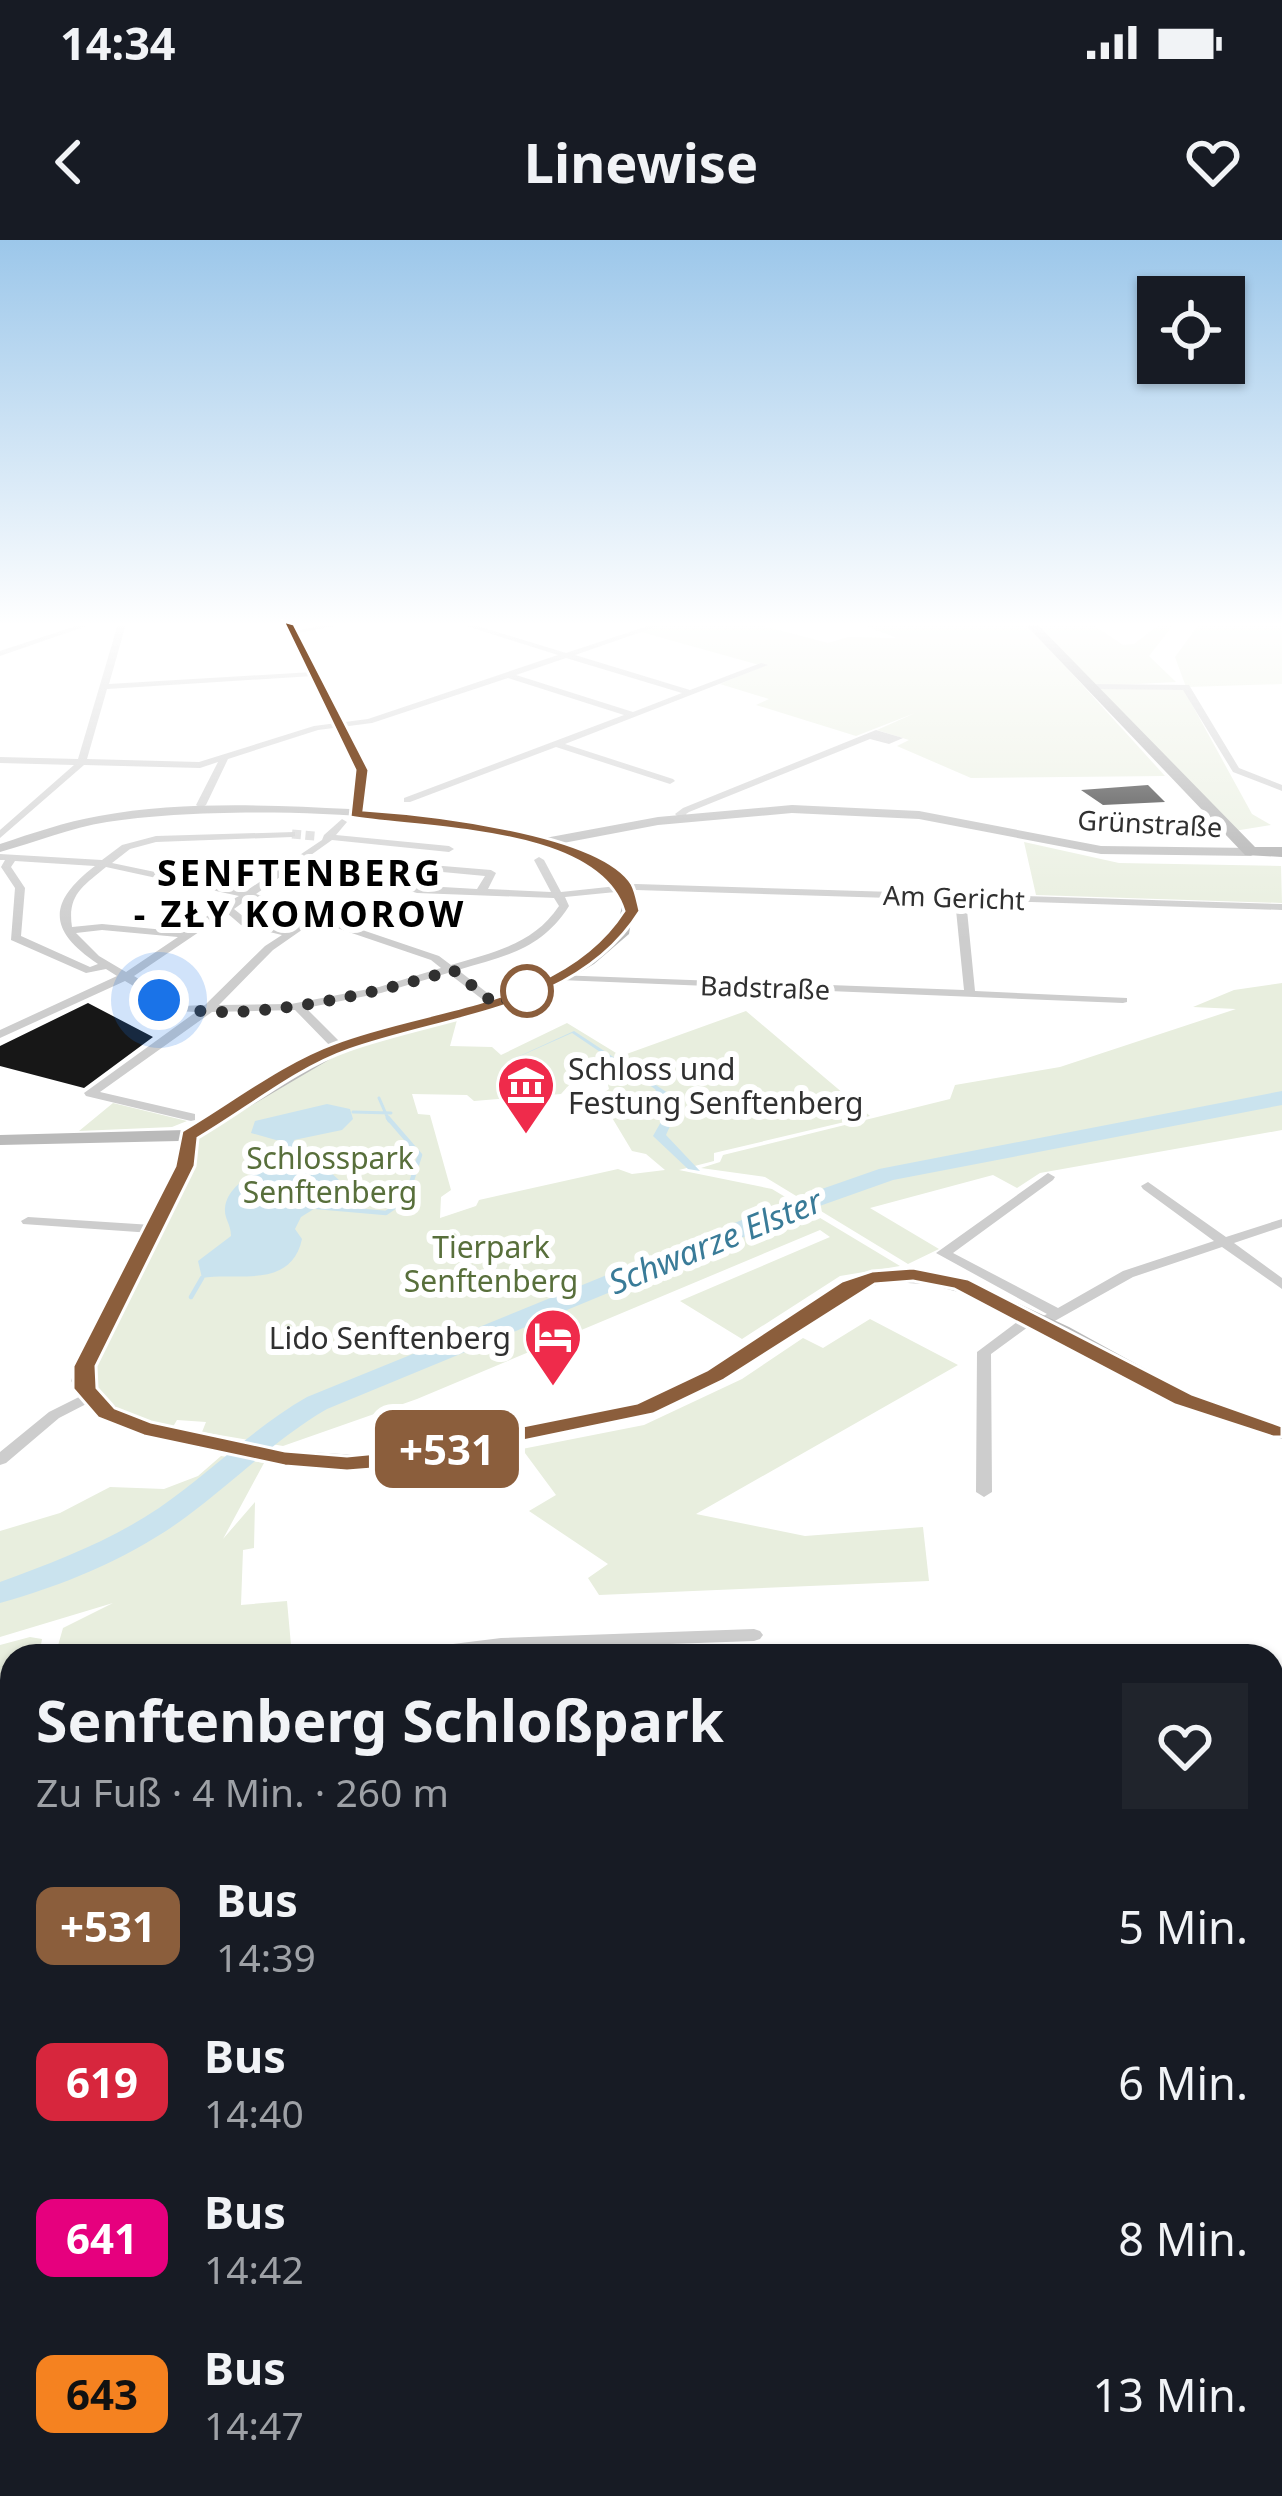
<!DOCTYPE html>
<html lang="de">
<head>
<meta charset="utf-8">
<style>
  body { margin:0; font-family:"Noto Sans",sans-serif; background:#20242c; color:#f1f3f6; height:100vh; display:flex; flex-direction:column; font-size:45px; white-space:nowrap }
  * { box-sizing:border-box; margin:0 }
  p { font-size:39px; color:#9ea1a6 }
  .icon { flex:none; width:66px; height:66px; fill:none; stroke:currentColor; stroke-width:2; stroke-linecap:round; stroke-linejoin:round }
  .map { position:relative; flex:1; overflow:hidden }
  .drawer { position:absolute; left:0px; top:1404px; width:1284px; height:852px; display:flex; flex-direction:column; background:#171b24; border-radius:36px 36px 0 0; box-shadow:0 3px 9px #0004 }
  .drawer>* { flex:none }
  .badge { padding:0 24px; border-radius:18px; font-size:42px; line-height:78px }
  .controls { position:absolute; left:1137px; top:36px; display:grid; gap:24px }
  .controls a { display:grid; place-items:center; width:108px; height:108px; border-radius:0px; background:#171b24; box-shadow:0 3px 9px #0004; font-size:60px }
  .you { position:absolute; width:60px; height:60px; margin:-30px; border:9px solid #fff; border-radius:50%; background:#1a73e8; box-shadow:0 0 0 18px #1a73e833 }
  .map>.badge { position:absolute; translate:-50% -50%; box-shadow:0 0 0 6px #fff }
  .round { display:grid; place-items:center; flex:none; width:126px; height:126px; border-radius:0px; background:#20242c }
  .summary { display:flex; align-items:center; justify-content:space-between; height:204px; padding:0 36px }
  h1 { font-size:57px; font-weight:700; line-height:90px }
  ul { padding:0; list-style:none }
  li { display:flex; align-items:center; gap:36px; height:156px; padding:0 36px }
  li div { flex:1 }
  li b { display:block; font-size:45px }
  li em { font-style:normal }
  li .badge { min-width:132px; font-weight:700; text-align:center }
  .status { display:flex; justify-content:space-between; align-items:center; height:84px; padding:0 60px; background:#171b24; direction:ltr }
  .status svg { height:33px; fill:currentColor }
  header { display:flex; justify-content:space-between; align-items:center; height:156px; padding:0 36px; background:#171b24; font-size:54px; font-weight:700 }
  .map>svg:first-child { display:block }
</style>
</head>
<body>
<div class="status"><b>14:34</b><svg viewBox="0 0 49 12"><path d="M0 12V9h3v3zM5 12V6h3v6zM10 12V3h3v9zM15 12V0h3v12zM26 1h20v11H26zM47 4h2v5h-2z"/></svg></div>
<header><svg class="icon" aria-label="back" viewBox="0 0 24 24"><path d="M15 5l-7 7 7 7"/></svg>Linewise<svg class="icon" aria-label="heart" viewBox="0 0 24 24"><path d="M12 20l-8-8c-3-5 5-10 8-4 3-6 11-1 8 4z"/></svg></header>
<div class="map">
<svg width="1282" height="2256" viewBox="0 0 1282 2256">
  <rect width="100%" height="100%" fill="#fff"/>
  <!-- green -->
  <path fill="#e8eede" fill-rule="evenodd" d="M666,384H756L828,403L848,397L897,398L865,386L871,384H1027L1165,536L971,538L897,506L909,500L877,490L915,473L856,496L756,465L769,459L720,444L763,426L641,392Z
    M1034,384H1092L1123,405L1134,404L1160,384H1174L1149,416L1176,442L1097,446Z
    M1199,384H1282V444L1186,447L1175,417Z
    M1098,448L1184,450L1252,574L1271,585L1234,591Z
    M1024,602L1119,623L1281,626L1282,663L1036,655Z
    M1282,743V890L1040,933L1017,948L993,935L870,968L939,1009L908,1024L765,937L701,928L720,922L723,915L950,859L955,845L1060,827L1236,769L1193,767L1234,750Z
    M746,771L870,876L714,913V921L679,930L772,949L900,1026L840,1036L742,1099L680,1061L830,997L820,990L417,1159L283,1206L202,1192L206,1182L177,1180L171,1190L136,1182L95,1154L90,1133L192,900L336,813L453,778L457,780L450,806L492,807L501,815L567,783L621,816ZM605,833L609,849L599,856L632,911L646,914L665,930L632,934L618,929L479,960L476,966L440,978L441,957L451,950L430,875L418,874L412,854L467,855L474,861L561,854L570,844Z
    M113,863L187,881L172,887L79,891Z
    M870,1079L958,1125L696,1274L805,1296L923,1287L929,1341L599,1355L588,1338L608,1324L529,1271L556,1255L522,1209L644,1185L742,1139L803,1098L823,1108Z
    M221,1216L264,1223L223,1299L255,1262L254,1308L243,1310L241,1365L287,1361L292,1416H55L63,1388L113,1363L0,1397V1291L60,1273L110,1247L164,1249L198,1236Z
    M30,1397L42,1399L39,1416H12V1522L0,1530V1405Z"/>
  <!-- water -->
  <path fill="#cae3ee" d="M574,791L671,855L679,866L666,895L700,931L688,929L653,896L667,871L655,849L572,793L500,825Z
    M327,864L350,869L353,879L342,890L294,900L292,916L328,930L339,940L316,957L317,967L301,977L295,989L302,999C291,1050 236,1032 202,1038L198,1021L231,996C231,984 224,979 225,968C228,938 273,929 283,902L251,893L255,881Z
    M1272,1445L1282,1446V2256H0V1558L12,1559V2244H1272Z"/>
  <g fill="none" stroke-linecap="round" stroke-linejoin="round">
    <!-- stream-far1 -->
    <path stroke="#cae3ee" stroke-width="3" d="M379,858L389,881
      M353,872L391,873"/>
    <!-- stream -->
    <path stroke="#cae3ee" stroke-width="4.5" d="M317,967L386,973L406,959L420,915L388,878
      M191,1057L202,1038"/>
    <!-- river -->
    <path fill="#cae3ee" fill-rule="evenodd" d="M1282,851V865L893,940L814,968L327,1169C275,1199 234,1242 186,1277C132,1317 65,1345 0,1363V1342C55,1322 110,1301 159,1268C210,1233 253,1188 307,1157L796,958L879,929Z"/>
    <!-- ferry -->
    <path stroke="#397b98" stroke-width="4.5" stroke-dasharray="22 18" stroke-linecap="butt" d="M1272,1860L1282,1861
      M0,2015L12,2005"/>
  </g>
  <!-- building -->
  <path fill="#171717" d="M1148,545L1165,562L1103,565L1081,550Z
    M88,763L153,797L84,848L0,826V806Z"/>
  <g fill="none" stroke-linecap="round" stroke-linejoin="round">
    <!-- street-tunnel -->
    <path stroke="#d6d6d6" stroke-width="9" stroke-dasharray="9 4.5" stroke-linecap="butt" d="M292,594L315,596"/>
    <!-- street -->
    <path fill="#cdcdcd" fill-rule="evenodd" d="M82,384H92L0,416V411Z
      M118,384H126L109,444L313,432L317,434L313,436L107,449L87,519L199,522L314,486L368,479L558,415L460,384H471L566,413L654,384H664L575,415L690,450L761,423L768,425L565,504L673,539L675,541L670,544L556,507L410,562H404V558L624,475L508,438L372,483L318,490L228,519L206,565L201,568L196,565L218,522L200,528L84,525L0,598V590L74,525L0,523V517L78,519ZM566,418L682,453L633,472L516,435Z
      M330,384H345L292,394L288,392Z
      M1094,444L1189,445L1239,528L1282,545V551L1233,532L1183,450L1091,449L1090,447Z
      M876,490L903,498L889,504L870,499L689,572L686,574L689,578L687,580H681L675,574L683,568Z
      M342,579L347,582L336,595L449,606L454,609L449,612L332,600L256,654L439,716L451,725C493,712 533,705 559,666L554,658L417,653L397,647L402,634L431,625L491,630L496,633L488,649L551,652L534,620L539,617L544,620L561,652L636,644L1282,664V670L966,660L975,751L1127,758V762L1123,763L560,740L556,739V735L964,750L955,660L636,650L565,657L569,666C541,710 505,716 458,730L499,762V766H491L448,733L381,753L306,768L342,804L344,807L338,811L334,810L295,770L212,772L100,852L195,874V880L191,881L86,856L84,853L196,772L176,771L125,741L0,798V790L117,736L106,729L86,733L11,700L15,648L1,627L5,620H0V614L102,620L122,605L156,596L295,592V596L292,597L156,602L130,609L112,623L246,651L322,600L324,595ZM15,621L95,626C48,662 47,690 98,724L90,727L21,696L25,648L11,627ZM106,627L239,656L222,665L186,692L102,684L72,687C67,655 83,646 106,627ZM432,631L485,636L477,649L408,645L410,638ZM249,658L431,720L441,728L379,747L291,764L219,765L273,710L306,687L301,684L289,690L249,681L234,669ZM227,673L241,685L282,695L265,706L205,765L182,766L134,736ZM102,690L178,697L126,732L99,716L76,693Z
      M1048,933L1055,937L1053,940L953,1013L1058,1068L1123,1031L1214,1001L1143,949L1141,946L1148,942L1226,997L1282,979V987L1234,1003L1282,1038V1049L1222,1007L1133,1037L1044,1087L1039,1088L1032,1084L991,1114L992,1252L984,1257L976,1252L977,1112L1025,1076L1030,1075L1037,1079L1047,1074L936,1013Z
      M28,977L152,985L159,989L152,993L23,984L21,981Z
      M89,1152L94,1154L97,1157L94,1160L59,1178L6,1223L0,1225V1212L49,1172Z
      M754,1389L760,1391L763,1395L760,1399L754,1401L501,1410L454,1416H396L399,1412L405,1410L501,1398Z"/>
    <!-- secondary -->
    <path fill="#bababa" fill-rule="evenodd" d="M283,384H293L368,531L363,570L469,581L545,598L658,577L792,565L919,571L1101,606L1251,608L1258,612L1251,616L1101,614L919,579L792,573L658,585L558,604L601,621L636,652L629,694L594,724L558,745L501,767L344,811L198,897L194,926L101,1111L93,1141L102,1155L120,1170L169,1189L277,1210L373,1216L638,1164L709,1131L843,1042L888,1030L929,1032L980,1046L1069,1087L1198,1158L1282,1185V1199L1183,1167L1054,1095L966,1054L928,1044L888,1042L857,1050L723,1139L652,1174L373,1230L277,1224L156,1199L104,1179L86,1164L71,1141L81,1111L176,926L179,901L0,905V895L185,890L332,803L489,761L546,739L584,718L617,689L624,656C613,646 601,633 589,626C487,568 222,564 107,582C70,588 36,602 0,612V604C33,593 65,582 99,576C180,561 268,565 350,569L356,531Z"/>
    <!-- primary -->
    <path fill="#a8a8a8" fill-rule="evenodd" d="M1025,384H1037L1255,607H1282V617L1245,615Z"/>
  </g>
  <!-- sky -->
  <linearGradient id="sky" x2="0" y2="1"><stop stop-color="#9cc7ea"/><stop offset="0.55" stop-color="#fff"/><stop offset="1" stop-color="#fff" stop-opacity="0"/></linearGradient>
  <rect width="1282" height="699" fill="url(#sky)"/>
  <!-- line -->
  <path fill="#8b5e3c" stroke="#fff" stroke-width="3" d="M283,381L294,384L369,530L364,570C423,574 599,592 632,644C636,651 638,663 640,671C578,770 451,774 349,810C297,828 246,870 198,898L195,926L96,1126L97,1148L115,1168L151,1182L285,1211L347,1216L398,1211L637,1163L707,1130L842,1041L872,1031L913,1028L968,1039L1192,1154L1282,1186V1197H1273L1175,1165L954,1049L913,1041L875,1044L724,1140L653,1174L398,1227L347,1231L285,1226L144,1196L98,1178L73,1149V1126L175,926L182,891C230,863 282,822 335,803C431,766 563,766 624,671C598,586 425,590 350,577L355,530Z"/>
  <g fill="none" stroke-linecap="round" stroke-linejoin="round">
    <!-- walk -->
    <path stroke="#303030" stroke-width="12" stroke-dasharray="0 21.6" d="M159,760C216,793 390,750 453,730L495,764L527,751"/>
  </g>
  <!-- icons -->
  <defs>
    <symbol id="museum-pin" viewBox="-11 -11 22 30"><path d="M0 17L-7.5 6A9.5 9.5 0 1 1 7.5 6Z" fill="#ef2b4b" stroke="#fff"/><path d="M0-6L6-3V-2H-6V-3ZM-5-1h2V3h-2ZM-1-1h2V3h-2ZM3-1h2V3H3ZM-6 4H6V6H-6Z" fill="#fff"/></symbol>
    <symbol id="hotel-pin" viewBox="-11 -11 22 30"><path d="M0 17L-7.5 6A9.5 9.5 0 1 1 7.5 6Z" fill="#ef2b4b" stroke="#fff"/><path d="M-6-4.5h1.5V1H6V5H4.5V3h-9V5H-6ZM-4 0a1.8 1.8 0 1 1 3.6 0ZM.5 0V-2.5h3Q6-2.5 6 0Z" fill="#fff"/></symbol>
  </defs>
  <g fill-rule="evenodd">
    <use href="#museum-pin" x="493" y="812" width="66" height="90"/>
    <use href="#hotel-pin" x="520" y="1064" width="66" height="90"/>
  </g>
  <!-- markers -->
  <circle fill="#fff" stroke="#8b5e3c" stroke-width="6" cx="527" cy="751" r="24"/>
  <g text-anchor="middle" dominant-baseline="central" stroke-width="12" stroke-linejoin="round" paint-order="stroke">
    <!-- far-street labels -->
    <g font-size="27" fill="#303030" stroke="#fff">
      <text transform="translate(1150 583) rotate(3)">Grünstraße</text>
      <text transform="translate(954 657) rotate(2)">Am Gericht</text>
      <text transform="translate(765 747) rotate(2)">Badstraße</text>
    </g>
    <!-- poi labels -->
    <g font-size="30" fill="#303030" stroke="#fff" text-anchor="start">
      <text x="568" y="828">Schloss und<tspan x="568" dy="34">Festung Senftenberg</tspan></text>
      <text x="511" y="1097" text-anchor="end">Lido Senftenberg</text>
    </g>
    <!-- park labels -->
    <g font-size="30" fill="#586f3b" stroke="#fff">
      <text x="330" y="917">Schlosspark<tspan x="330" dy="34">Senftenberg</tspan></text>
      <text x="491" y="1006">Tierpark<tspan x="491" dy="34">Senftenberg</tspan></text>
    </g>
    <!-- water labels -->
    <g font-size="33" font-style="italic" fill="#397b98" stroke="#fff">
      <text transform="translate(715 1001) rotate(-22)">Schwarze Elster</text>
    </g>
    <!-- far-district labels -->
    <g font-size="36" font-weight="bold" letter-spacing="3" fill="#000" stroke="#fff">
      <text x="300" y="632">SENFTENBERG<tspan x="300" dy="41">- ZŁY KOMOROW</tspan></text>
    </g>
  </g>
</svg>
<div class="controls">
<a><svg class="icon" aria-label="locate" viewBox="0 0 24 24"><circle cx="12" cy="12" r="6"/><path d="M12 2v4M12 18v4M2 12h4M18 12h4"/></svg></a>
</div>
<div class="you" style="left:159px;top:760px"></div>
<b class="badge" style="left:447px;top:1209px;background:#8b5e3c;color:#fff">+531</b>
<section class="drawer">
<div class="summary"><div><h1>Senftenberg Schloßpark</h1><p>Zu Fuß · 4 Min. · 260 m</p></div><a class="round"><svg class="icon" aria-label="heart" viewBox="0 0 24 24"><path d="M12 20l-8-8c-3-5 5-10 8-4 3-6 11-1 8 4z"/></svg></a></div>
<ul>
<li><span class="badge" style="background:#8b5e3c;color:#fff">+531</span><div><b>Bus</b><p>14:39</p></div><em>5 Min.</em></li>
<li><span class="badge" style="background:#d7263d;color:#fff">619</span><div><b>Bus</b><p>14:40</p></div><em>6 Min.</em></li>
<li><span class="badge" style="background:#e6007e;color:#fff">641</span><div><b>Bus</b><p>14:42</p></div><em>8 Min.</em></li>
<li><span class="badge" style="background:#f58220;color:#111">643</span><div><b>Bus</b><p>14:47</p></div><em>13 Min.</em></li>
</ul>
</section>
</div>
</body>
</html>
